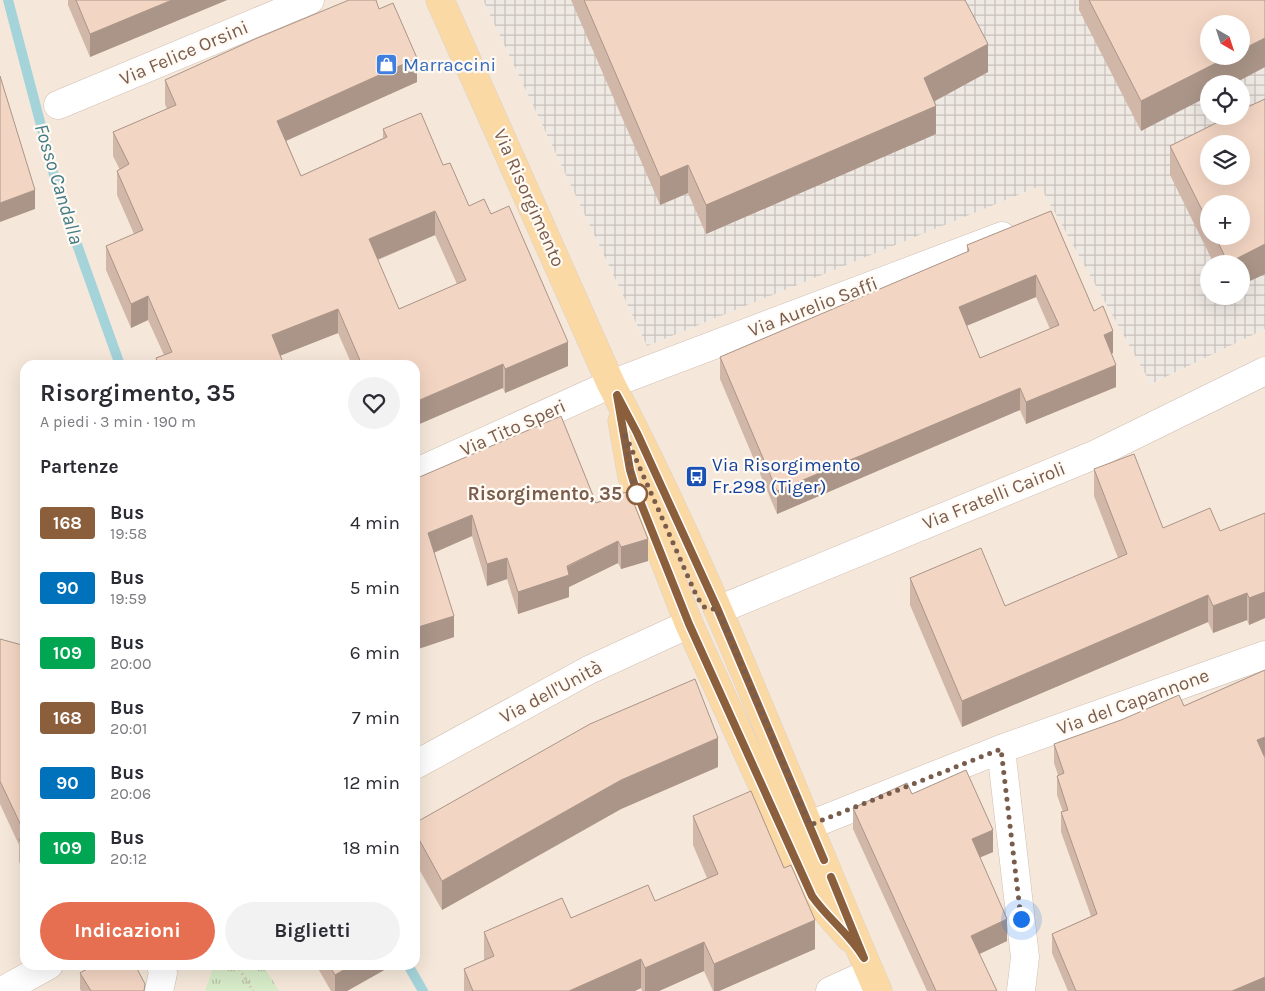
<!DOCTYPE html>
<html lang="it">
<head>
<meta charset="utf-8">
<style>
  body { margin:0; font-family:Karla,sans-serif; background:#f2f2f3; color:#2b2b33; height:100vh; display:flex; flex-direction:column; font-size:19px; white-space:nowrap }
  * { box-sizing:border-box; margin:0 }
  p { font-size:16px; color:#7c7c81 }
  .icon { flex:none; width:28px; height:28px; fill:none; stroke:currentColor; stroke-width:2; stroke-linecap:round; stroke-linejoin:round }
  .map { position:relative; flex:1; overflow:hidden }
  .side { position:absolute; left:20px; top:360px; width:400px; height:610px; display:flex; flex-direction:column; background:#fff; border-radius:15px; box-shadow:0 5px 20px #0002 }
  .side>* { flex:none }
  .badge { padding:0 10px; border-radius:4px; font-size:18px; line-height:32px }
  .needle { width:32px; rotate:141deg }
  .controls { position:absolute; left:1200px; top:15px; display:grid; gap:10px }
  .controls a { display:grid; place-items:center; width:50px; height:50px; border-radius:50%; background:#fff; box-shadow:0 5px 20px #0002; font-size:25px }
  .you { position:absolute; width:25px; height:25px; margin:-12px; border:4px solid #fff; border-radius:50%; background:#1a73e8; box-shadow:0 0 0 8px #1a73e833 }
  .map>.badge { position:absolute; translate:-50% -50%; box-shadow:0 0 0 2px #fff }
  h2 { padding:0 20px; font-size:19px; line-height:45px }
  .round { display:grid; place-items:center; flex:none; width:52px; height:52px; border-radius:26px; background:#f2f2f3 }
  .overview { display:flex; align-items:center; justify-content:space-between; height:85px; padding:0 20px }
  h1 { font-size:24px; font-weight:700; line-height:38px }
  .primary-button { display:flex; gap:10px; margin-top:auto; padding:10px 20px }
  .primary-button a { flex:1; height:58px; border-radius:30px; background:#e76f51; color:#fff; font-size:20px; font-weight:700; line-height:58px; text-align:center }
  .primary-button a+a { background:#f2f2f3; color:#2b2b33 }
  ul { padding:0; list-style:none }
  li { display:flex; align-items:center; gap:15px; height:65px; padding:0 20px }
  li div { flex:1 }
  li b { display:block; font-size:19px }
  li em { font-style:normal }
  li .badge { min-width:55px; font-weight:700; text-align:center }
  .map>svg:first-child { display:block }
</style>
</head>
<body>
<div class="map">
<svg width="1265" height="991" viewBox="0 0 1265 991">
  <defs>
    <pattern id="industrial-grid" width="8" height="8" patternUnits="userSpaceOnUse" patternTransform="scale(1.25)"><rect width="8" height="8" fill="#efe9e4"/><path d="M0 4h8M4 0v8" fill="none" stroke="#c7c0bb"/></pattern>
    <pattern id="park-tufts" width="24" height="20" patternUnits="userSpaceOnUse" patternTransform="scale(1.25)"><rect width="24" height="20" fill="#d8ecc9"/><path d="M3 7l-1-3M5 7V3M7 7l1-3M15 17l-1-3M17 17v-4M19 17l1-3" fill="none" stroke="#b4c2a5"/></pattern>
  </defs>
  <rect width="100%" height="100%" fill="#fdf6ec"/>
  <!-- residential -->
  <path fill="#f5e8da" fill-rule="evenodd" d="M0,0H483L647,346L1040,185L1151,384L1265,329V991H0ZM25,365H415V965H25Z"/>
  <!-- industrial -->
  <path fill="url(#industrial-grid)" fill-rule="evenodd" d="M483,0H1265V329L1151,384L1040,186L647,346ZM1209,24H1241V56H1209ZM1209,84H1241V116H1209ZM1209,144H1241V176H1209ZM1209,204H1241V236H1209ZM1209,264H1241V296H1209Z"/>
  <!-- park -->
  <path fill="url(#park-tufts)" d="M214,965H263L279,991H205Z"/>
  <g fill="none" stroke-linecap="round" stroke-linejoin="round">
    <!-- stream -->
    <path stroke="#a5d3da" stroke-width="10" d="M8,0L59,194L120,365
      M408,965L423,991"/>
    <defs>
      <path id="minor" d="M58,105L310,0
        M415,473L611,384L1002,236
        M718,610L1094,455L1265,371
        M1001,749L1025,957L1021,991
        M415,765L589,670L689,624
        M810,825L1001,749L1265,655
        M2,991L49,965
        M159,991L163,973L161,965
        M830,991L870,973"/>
      <path id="major" d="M440,0L611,384C714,580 790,788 878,991
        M622,421L632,477L689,624L813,896L850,938"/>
    </defs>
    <!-- minor casing -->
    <use href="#minor" stroke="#d1beb0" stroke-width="29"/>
    <!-- major casing -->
    <use href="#major" stroke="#dad1cd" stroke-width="29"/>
    <!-- path -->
    <path stroke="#d9b8a5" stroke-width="3" stroke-dasharray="1 4" stroke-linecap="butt" d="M237,965L253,991"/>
    <!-- minor -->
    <use href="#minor" stroke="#fff" stroke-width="28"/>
    <!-- major -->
    <use href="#major" stroke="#fbd9a5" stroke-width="28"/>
  </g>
  <!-- wall -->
  <path fill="#d1b7a8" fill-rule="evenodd" d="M68,0H227L90,57L68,5Z
    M571,0H965L988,72L934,101L936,134L706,234L688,193L660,205Z
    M1079,0H1265V67L1233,84H1209L1141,131L1079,10Z
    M379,9L417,82L286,140L301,176L383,138V129L443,165L469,206L491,214L568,366L505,393L503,388L415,365H352L338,333L280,355L284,365H156V358L164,355L148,320L131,328L106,270V246L134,234L117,195V171L120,170L113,156V132L167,109L165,104V80ZM435,235L457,284L399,309L378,260Z
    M1265,99V274L1241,285V264H1214L1170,175V146L1230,116H1241V110ZM1209,144H1241V176H1209ZM1209,204H1241V236H1209Z
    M1051,211L1094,311L1113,353L1111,354L1116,387L1026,424L1020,410L777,514L720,379V357L967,252V245ZM1036,297L1050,329L980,358L966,326Z
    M1094,469L1163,528L1220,531L1265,513V618L1249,625L1247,620L1213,633L1208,622L962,727L910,605V578L1005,606L1118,558L1094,496Z
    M415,479L596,503L648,561L621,569L618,563L569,587V597L518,614L507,579L487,586L472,536L434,553L454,637L415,650Z
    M0,639L25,652V873L19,862V845L0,804Z
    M1265,670V756H1264L1265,991H1068L1052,953V934L1091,916L1061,832V812H1063L1057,795V776L1058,775L1054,763V744L1184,706Z
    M718,767L621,809L442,910L415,862V823Z
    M912,794L993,852L980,857L1007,941L979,954L997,991H927L853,829V808Z
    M693,816L784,868L815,949L719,991H713L704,971L659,991H642L641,988L635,991H464V969L484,961V932L571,918L655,901L707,878L693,845Z
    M316,965H386V969L347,991H331Z
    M80,973L145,991H81L80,989Z"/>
  <!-- shaded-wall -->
  <path fill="#aa9588" d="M172,0H227L90,57V34Z
    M1265,38V67L1233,84H1209V96L1141,131V101L1230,56H1241V50Z
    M988,44V72L924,107V78Z
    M417,58V82L277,145V121Z
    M936,106V134L706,234V205Z
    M688,165V193L660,205V177Z
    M35,190V209L0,222V203Z
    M435,211V235L369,263V239Z
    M1265,244V274L1241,285V264H1228V263Z
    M1036,275V297L959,329V307Z
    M148,296V320L131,328V304Z
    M338,309V333L272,359V335Z
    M1113,331V353L1104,357V335Z
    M568,342V366L505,393V369Z
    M503,364V388L415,426V402Z
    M1116,365V387L1026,424V402Z
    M1020,388V410L777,514V491Z
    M472,515V536L428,555V533Z
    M648,539V561L621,569V547Z
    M618,541V563L569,587V597L518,614V592Z
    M507,558V579L487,586V564Z
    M1265,592V618L1249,625V598Z
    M1247,593V620L1213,633V606Z
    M1208,595V622L962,727V701Z
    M454,616V637L415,650V628Z
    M1265,737V756L1257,759V740Z
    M718,738V767L621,809L442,910V881L621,780Z
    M993,830V852L972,861V839Z
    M1007,919V941L971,958V936Z
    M815,920V949L719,991H714V964Z
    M704,942V971L659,991H645V968Z
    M641,959V988L635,991H569Z
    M352,965H386V969L347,991H335V975Z
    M1265,977V991H1232Z"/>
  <!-- building -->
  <path fill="#f3d5c3" stroke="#aa9588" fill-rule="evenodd" d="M76,0H172L90,34Z
    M349,0H376L379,9L393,3L417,58L277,121L301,176L387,137L383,129L421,113L443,165L450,163L469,206L484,199L491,214L509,206L568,342L505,369L503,364L415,402V365H362L338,309L272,335L284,365H159L156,358L172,352L148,296L131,304L106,246L143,230L117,171L129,164L113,132L176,105L165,80L255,39ZM435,211L466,280L399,309L369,239Z
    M584,0H965L988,44L924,78L936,106L706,205L688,165L660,177Z
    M1089,0H1265V38L1241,50V24H1209V56H1230L1141,101Z
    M0,76L35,190L0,203Z
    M1265,99V244L1228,263L1215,236H1241V204H1209V224L1170,146L1230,116H1241V110ZM1209,144H1241V176H1209Z
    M1051,211L1094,311L1103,306L1113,331L1104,335L1116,365L1026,402L1020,388L777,491L720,357L969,251L967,245ZM1036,275L1059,325L980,358L959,307Z
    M561,416L596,503L629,491L648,539L621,547L618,541L567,566L569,575L518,592L507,558L487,564L472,515L428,533L454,616L415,628V479Z
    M1134,454L1163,528L1210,508L1220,531L1265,513V592L1249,598L1247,593L1213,606L1208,595L962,701L910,578L981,548L1005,606L1127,554L1094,469Z
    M0,639L22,645L25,652V834L0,781Z
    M1265,670V737L1257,740L1265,758V977L1232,991H1076L1052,934L1097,914L1061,812L1068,810L1057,776L1064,773L1054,744L1121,720L1179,695L1184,706Z
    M695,679L718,738L621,780L442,881L415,832V823L590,724Z
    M966,770L993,830L972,839L1007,919L971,936L997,991H936L853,808L907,783L912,794Z
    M751,791L784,868L791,865L815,920L714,964L704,942L645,968L641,959L569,991H473L464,969L494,956L484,932L562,898L571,918L648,885L655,901L718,874L693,816Z
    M25,837V850L19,839Z
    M94,965H135L145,984L144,991H91L80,973Z
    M329,965H352L335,975Z"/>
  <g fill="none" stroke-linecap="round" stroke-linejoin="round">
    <defs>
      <path id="line" d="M824,860L718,610L637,433L617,395L630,470L638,496L689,624L812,896C828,919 849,933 864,958L831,877"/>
    </defs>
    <!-- line casing -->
    <use href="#line" stroke="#fff" stroke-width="11"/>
    <!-- line -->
    <use href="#line" stroke="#8b5e3c" stroke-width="8"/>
    <!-- walk -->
    <path stroke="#7a5c4d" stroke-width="5" stroke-dasharray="0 9" d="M637,494L638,496L630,470L624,432L697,597L704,607L718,610L810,825L1001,749L1021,919"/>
  </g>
  <!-- icons -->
  <defs>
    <symbol id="shop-square" viewBox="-11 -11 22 22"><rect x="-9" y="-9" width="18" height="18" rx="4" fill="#3f7fe0" stroke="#fffaf3"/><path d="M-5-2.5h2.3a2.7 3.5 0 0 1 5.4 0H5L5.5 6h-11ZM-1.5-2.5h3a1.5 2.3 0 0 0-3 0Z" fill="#fff"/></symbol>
    <symbol id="bus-square" viewBox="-11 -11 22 22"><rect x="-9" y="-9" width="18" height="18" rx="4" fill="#1a4fb4" stroke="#fffaf3"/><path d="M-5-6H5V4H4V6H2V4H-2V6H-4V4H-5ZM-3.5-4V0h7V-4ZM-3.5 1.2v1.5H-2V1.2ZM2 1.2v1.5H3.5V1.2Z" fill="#fff"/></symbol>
  </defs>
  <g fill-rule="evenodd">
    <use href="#shop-square" x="374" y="52" width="25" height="25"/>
    <use href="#bus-square" x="684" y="464" width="25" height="25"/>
  </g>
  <!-- markers -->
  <circle fill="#fff" stroke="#8b5e3c" stroke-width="2.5" cx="637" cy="494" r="10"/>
  <g text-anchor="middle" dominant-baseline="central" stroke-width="4.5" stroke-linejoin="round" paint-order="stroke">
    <!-- street labels -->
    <g font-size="19" fill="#7a5c4d" stroke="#fffaf3">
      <text transform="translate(184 53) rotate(-23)">Via Felice Orsini</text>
      <text transform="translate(529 198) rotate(66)">Via Risorgimento</text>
      <text transform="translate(813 307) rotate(-21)">Via Aurelio Saffi</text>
      <text transform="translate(513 428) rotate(-24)">Via Tito Speri</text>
      <text transform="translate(994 496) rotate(-22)">Via Fratelli Cairoli</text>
      <text transform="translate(551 692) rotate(-28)">Via dell'Unità</text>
      <text transform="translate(1133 702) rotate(-20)">Via del Capannone</text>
    </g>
    <!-- shop labels -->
    <g font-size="19" fill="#366cbe" stroke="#fffaf3" text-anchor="start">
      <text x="403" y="65">Marraccini</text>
    </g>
    <!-- transit labels -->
    <g font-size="19" fill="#164399" stroke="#fffaf3" text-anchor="start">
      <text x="712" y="465">Via Risorgimento<tspan x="712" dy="22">Fr.298 (Tiger)</tspan></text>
    </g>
    <!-- stop labels -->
    <g font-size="19" font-weight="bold" fill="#7a5c4d" stroke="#fffaf3" text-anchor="end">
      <text x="622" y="494">Risorgimento, 35</text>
    </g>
    <!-- water labels -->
    <g font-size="20" font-style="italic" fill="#437c86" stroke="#fffaf3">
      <text transform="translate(59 184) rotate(73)">Fosso Candalla</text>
    </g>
  </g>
</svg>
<div class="controls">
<a><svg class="needle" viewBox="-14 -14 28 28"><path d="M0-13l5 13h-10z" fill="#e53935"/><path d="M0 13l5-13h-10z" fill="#7c7c81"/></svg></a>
<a><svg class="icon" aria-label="locate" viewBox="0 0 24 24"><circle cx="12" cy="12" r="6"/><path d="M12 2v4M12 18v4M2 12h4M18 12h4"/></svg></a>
<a><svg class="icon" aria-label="layers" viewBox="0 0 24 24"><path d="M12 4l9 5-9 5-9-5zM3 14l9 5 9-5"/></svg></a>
<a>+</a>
<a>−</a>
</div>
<div class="you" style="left:1021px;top:919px"></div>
<section class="side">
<div class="overview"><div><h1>Risorgimento, 35</h1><p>A piedi · 3 min · 190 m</p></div><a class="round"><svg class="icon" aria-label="heart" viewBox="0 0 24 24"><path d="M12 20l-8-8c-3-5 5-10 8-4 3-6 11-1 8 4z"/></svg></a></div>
<h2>Partenze</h2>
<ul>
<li><span class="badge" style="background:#8b5e3c;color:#fff">168</span><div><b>Bus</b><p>19:58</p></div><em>4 min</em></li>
<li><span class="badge" style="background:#0072bc;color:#fff">90</span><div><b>Bus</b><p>19:59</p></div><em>5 min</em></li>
<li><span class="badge" style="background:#00a651;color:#fff">109</span><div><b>Bus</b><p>20:00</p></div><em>6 min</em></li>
<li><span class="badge" style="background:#8b5e3c;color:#fff">168</span><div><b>Bus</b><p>20:01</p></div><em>7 min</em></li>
<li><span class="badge" style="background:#0072bc;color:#fff">90</span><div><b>Bus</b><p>20:06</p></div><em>12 min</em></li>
<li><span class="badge" style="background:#00a651;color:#fff">109</span><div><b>Bus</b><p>20:12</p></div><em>18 min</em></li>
</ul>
<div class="primary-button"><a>Indicazioni</a><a>Biglietti</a></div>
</section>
</div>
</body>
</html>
